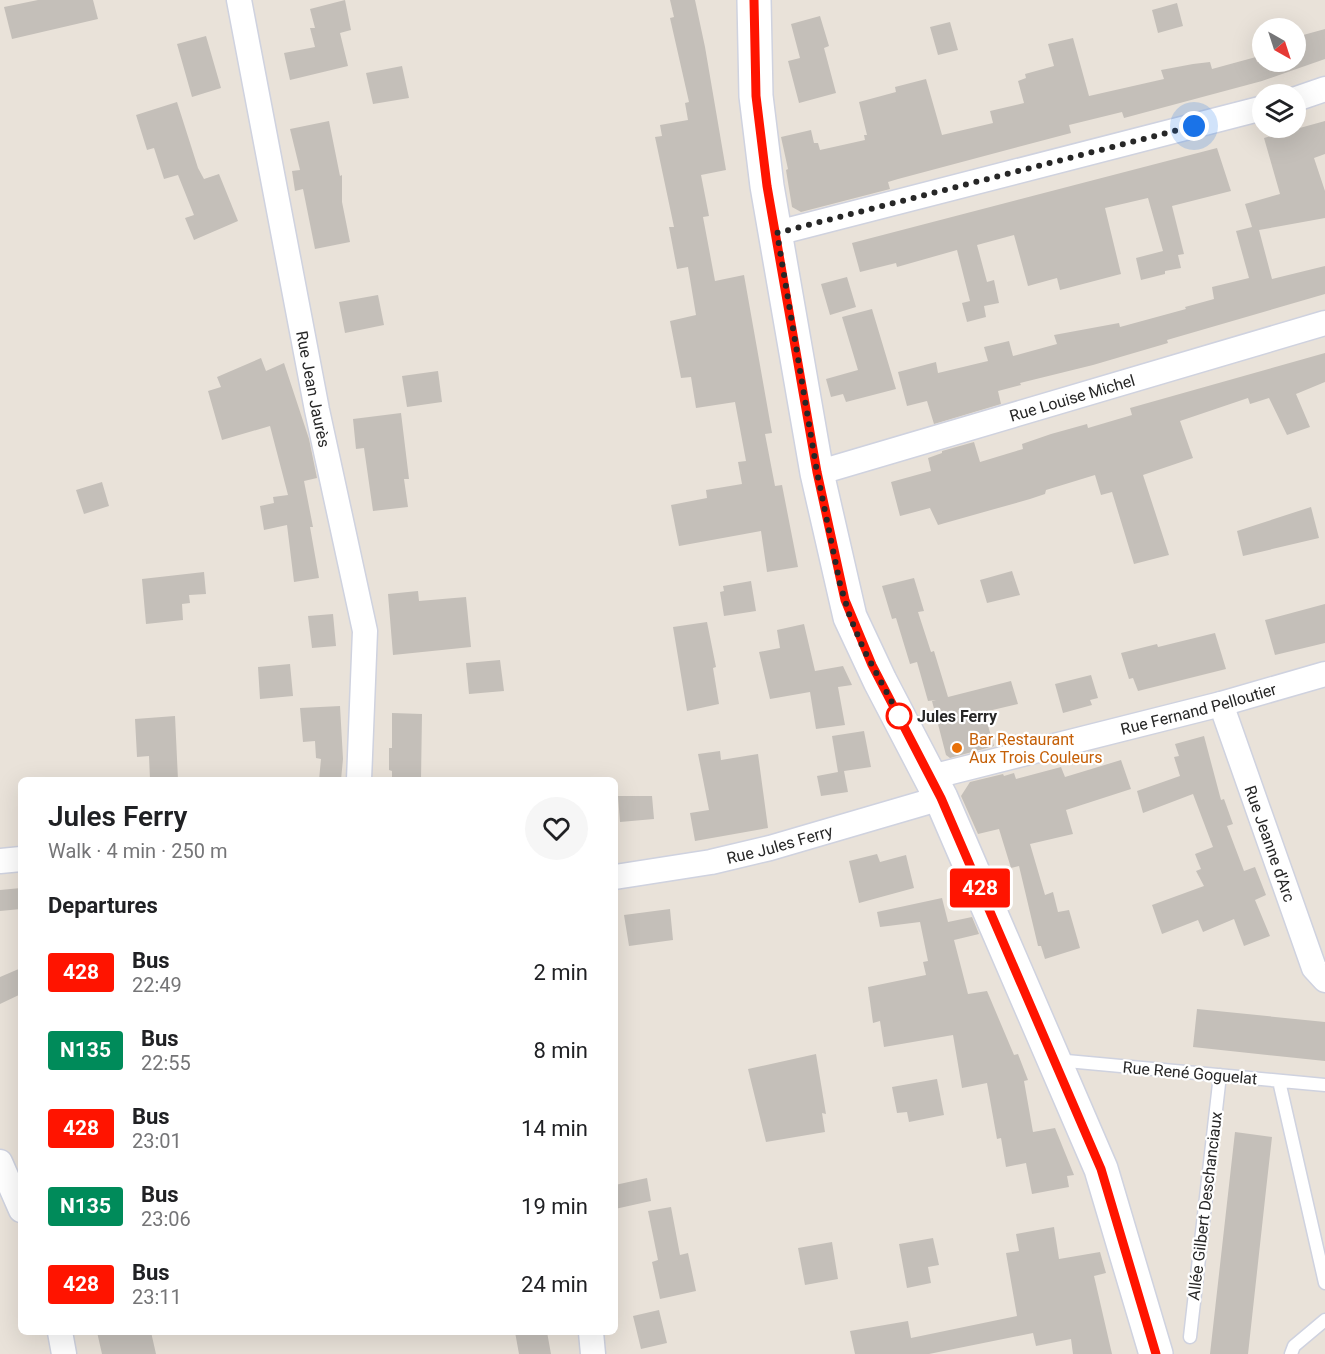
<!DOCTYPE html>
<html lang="en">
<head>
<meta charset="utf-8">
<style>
  body { margin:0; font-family:Roboto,sans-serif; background:#f6f6f6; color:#202124; height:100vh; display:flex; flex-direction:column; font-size:22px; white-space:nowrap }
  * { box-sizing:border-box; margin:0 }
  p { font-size:20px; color:#757577 }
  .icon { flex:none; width:33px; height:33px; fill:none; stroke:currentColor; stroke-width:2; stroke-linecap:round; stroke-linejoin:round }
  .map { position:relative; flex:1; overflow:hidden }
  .side { position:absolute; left:18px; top:777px; width:600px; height:558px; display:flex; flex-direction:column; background:#fff; border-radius:9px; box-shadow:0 6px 24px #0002 }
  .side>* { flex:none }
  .badge { padding:0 12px; border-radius:4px; font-size:21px; line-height:39px }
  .needle { width:39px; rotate:141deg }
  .tools { position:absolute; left:1252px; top:18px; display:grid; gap:12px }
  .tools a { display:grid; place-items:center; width:54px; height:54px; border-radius:50%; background:#fff; box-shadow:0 6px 24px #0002; font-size:30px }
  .you { position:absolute; width:30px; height:30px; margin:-15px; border:4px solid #fff; border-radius:50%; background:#1a73e8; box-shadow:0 0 0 9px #1a73e833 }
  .map>.badge { position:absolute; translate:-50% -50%; box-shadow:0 0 0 3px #fff }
  h2 { padding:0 30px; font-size:22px; line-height:54px }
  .round { display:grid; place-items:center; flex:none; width:63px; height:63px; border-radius:32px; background:#f6f6f6 }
  .overview { display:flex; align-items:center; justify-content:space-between; height:102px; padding:0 30px }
  h1 { font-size:28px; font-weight:600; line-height:45px }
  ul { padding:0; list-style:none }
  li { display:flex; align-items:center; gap:18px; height:78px; padding:0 30px }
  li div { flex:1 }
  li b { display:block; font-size:22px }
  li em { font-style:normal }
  li .badge { min-width:66px; font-weight:700; text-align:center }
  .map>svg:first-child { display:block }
</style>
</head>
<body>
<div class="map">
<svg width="1325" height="1354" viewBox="0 0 1325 1354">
  <rect width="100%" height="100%" fill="#e9e2d9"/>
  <!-- building -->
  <path fill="#c4bfb9" d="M38,0H93L98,19L12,39L4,7Z
    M345,0L351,30L340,33L348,66L290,80L284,53L315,47L310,28H315L310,9Z
    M670,0H695L705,47L726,170L701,175L709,216L703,217L715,281L744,275L772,433L765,434L775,486L782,485L798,567L767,572L761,531L679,546L671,505L707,498L706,490L742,484L738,462L746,461L735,402L696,408L691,377L681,378L670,321L696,315L688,267L677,269L669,227H674L655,137L662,136L660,125L688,120L685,103L689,102L670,18L674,17Z
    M1177,3L1183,26L1158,33L1152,10Z
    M820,16L829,46L824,48L836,93L799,103L788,61L800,58L791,24Z
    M950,22L958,50L938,55L930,27Z
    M1325,29V59L1262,81L1124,118L1122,112L1069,125L1071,133L898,179L888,182L890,189L801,212L792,207L786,170L788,169L781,137L811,130L814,143H818L820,150L865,140L864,135H867L859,102L896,92L895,87L926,79L942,135L993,123L990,111L1024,103L1018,81L1026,78L1025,74L1054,66L1048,44L1073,38L1089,96L1164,79L1161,70L1193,64L1210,62L1212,69L1256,57L1257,62H1296V37Z
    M206,36L221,88L192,97L177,44Z
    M402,66L409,98L373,104L366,73Z
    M177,102L198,168L204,179L219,174L238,221L194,240L185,218L194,215L178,175L164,179L154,148L147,150L136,115Z
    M329,121L340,176L342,175V202L350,242L315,249L303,189L295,191L292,171L300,170L290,129Z
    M1325,121V154L1314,158L1325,191V218L1259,230L1272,279L1325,266V294L1167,340L1168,343L1093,365L1020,383L1021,385L998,391L1001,404L934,424L927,401L907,406L898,372L936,362L938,373L988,361L984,347L1009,341L1013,356L1057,344L1054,335L1119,323L1120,327L1186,309L1185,307L1214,299L1212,287L1249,278L1236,231L1252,227L1245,204L1280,194L1264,138Z
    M1217,148L1231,191L1172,206L1184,254L1178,255L1181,268L1165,271V274L1141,280L1136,258L1163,251L1148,198L1105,208L1121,274L1060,290L1057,278L1028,286L1014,235L977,245L987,282L994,280L999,303L984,306L986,317L967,322L962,303L970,301L957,250L897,267L896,263L860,272L852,243Z
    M847,277L856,307L830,315L821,284Z
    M378,295L384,325L345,333L339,302Z
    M872,309L896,389L846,402L843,394L831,397L826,379L858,370L842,317Z
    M1325,353V382L1296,394L1310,427L1287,435L1269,398L1250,404L1248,398L1180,421L1193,458L1143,475L1169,555L1134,564L1112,492L1101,495L1095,475L1046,490L1045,494L1030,499L938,525L930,508L900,516L891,482L931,471L928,458L942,453V451L974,442L980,462L1023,449L1022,444L1051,434L1087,424L1088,428L1132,415L1130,408Z
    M261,358L266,371L284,363L309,439L317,478L304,481L313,527H310L319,578L294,582L287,525L264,530L260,506L274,503L273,497L288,495L270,426L222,440L208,391L221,387L217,377Z
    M438,371L442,402L407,407L402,376Z
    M401,413L409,479H404L408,507L373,511L364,448L356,449L353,419Z
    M102,482L109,506L84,514L76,490Z
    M1311,507L1319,538L1243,556L1237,531Z
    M1012,571L1020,595L987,603L980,580Z
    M204,572L206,594L189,595L190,603L182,604L183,620L146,624L142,579Z
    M914,578L924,611L918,612L931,652L934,651L948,697L1011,681L1018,704L984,712L994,746L950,758L946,755L932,701L936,700L928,701L917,662L910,664L896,618L892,619L882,586Z
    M751,581L756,611L724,616L720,592L724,591L723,586Z
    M418,591L419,601L466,597L471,647L393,655L388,594Z
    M1325,604V643L1275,655L1265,620Z
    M333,614L336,646L312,648L308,616Z
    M707,622L716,667L713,668L719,704L687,711L673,627Z
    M804,624L815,671L843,666L852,685L838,687L845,725L816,729L810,692L770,699L759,652L780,648L777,630Z
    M1215,633L1226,669L1138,691L1133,678L1129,679L1121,653L1157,644L1158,647Z
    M500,660L504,691L469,694L466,663Z
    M290,664L293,696L260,699L258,667Z
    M1091,675L1098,698L1090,700L1092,705L1063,713L1055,684Z
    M340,706L343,759L341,780H319L321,759L316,758L315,741L303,742L300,708Z
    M392,713L422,714L421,780H392V771L389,770V748H392Z
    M175,716L178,780H150L149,756L137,757L135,719Z
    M864,731L871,767L844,771L848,792L821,796L817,776L838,772L832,736Z
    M1204,736L1221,800L1224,799L1233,824L1227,826L1244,871L1255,867L1266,895L1255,900L1270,936L1244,946L1234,919L1203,932L1198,920L1162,934L1152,905L1204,886L1196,871L1201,869L1195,854L1213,847L1193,794L1143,813L1137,791L1180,776L1174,757L1179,756L1175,744Z
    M720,751L721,760L758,754L768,828L695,841L690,813L709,810L698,754Z
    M1121,760L1131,789L1066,810L1073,834L1030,844L1045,895L1053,892L1058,912L1069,910L1080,948L1045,959L1041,946H1038L1019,866L1011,868L999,829L978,834L961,796L970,782L1003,774L1004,776L1014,773L1016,779L1061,767L1065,777Z
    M618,796H652L654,819L620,822Z
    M877,854L880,862L906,855L914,888L859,903L849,861Z
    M21,888V909L0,911V890Z
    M942,898L948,922L972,917L979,934L954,940L968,994L987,991L1014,1055L1018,1054L1028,1080L1024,1081L1033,1132L1055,1128L1074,1175L1067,1176L1069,1187L1032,1194L1026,1163L1006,1167L1001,1138L997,1139L987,1083L962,1088L953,1035L884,1047L880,1021L873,1023L868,987L926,975L923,962L928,961L920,922L880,927L877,912Z
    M670,909L673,940L629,946L624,915Z
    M21,968V994L0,1004V977Z
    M1197,1009L1325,1022V1061L1193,1047Z
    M816,1054L826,1114L822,1113L825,1132L766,1142L748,1069Z
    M937,1079L944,1115L909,1122L907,1112L897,1113L892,1087Z
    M1235,1132L1272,1137L1266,1190L1248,1354H1210Z
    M647,1178L651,1201L615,1209V1185Z
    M671,1207L680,1255L688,1253L696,1291L660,1299L652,1262L658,1260L648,1211Z
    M1054,1227L1059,1259L1100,1252L1106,1273L1094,1276L1112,1354H1073L1071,1339L1036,1346L1033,1333L929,1354H855L850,1331L908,1321L911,1338L1017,1316L1006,1253L1019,1251L1016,1234Z
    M933,1238L939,1265L928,1267L931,1283L907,1288L899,1244Z
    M832,1242L838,1279L805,1285L798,1248Z
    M659,1310L667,1343L641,1349L633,1316Z
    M97,1332H151L156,1354H102Z
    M515,1332H547L551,1354H519Z"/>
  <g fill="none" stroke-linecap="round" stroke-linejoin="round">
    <defs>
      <path id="lane" d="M1056,1060L1325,1085
        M1279,1081L1325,1283
        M1190,1337L1220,1075
        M1291,1354L1294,1346L1325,1320"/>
      <g id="street">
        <path id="s1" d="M239,0L317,410L365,631L359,780"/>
        <path d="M1296,99L1325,89"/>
        <path d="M777,233L1263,108"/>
        <path id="s2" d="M817,473L1325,323"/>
        <path id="s3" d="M1221,704L1314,968L1325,980"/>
        <path id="s4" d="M931,777L1221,704L1325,674"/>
        <path d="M0,861L21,859"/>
        <path id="s5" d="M615,877L711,862L770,848L941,798"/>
        <path d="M0,1162L21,1210"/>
        <path d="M60,1332L64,1354"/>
        <path d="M591,1332L593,1354"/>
      </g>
      <path id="secondary" d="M754,0L756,96L767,186L817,473L850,617L880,681L941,798L1101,1169L1156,1354"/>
    </defs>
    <!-- lane casing -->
    <use href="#lane" stroke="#cfd2df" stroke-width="15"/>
    <!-- street casing -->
    <use href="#street" stroke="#cfd2df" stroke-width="27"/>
    <!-- secondary casing -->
    <use href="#secondary" stroke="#cfd2df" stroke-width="36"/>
    <!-- lane -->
    <use href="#lane" stroke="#fff" stroke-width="12"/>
    <!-- street -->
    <use href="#street" stroke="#fff" stroke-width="24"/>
    <!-- secondary -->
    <use href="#secondary" stroke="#fff" stroke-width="33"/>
  </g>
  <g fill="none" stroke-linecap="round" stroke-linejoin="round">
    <defs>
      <path id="line" d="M754,0L756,96L767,186L817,472L845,600L872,665L941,798L1101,1169L1156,1354"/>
    </defs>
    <!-- line casing -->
    <use href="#line" stroke="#fff" stroke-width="14"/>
    <!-- line -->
    <use href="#line" stroke="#ff1400" stroke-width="9"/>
    <!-- walk -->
    <path stroke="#272727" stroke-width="6" stroke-dasharray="0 10.8" d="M899,716L903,723L864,650L850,617L840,584L817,472L777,233L1194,126"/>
  </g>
  <!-- markers -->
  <circle fill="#fff" stroke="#ff1400" stroke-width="3" cx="899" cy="716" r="12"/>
  <circle fill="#e8710a" stroke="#fff" stroke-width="2" cx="957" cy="748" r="6"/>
  <g text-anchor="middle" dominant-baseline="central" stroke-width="4.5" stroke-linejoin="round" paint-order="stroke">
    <!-- street labels -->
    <g font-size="16" fill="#272727" stroke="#fff">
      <text stroke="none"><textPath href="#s1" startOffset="396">Rue Jean Jaurès</textPath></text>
      <text stroke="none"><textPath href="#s2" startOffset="266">Rue Louise Michel</textPath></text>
      <text stroke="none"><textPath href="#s4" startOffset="276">Rue Fernand Pelloutier</textPath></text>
      <text stroke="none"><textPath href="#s5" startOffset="168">Rue Jules Ferry</textPath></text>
      <text stroke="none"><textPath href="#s3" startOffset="148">Rue Jeanne d'Arc</textPath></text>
      <text transform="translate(1190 1073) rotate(5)">Rue René Goguelat</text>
      <text transform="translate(1205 1206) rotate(-83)">Allée Gilbert Deschanciaux</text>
    </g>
    <!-- stop labels -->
    <g font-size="16" font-weight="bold" fill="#272727" stroke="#fff" text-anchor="start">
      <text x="917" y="716">Jules Ferry</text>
    </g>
    <!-- food labels -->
    <g font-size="16" fill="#c56008" stroke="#fff" text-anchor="start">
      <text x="969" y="739">Bar Restaurant<tspan x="969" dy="18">Aux Trois Couleurs</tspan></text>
    </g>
  </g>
</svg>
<div class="tools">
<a><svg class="needle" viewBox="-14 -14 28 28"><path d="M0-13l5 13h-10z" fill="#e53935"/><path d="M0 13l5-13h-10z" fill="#757577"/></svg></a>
<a><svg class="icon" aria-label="layers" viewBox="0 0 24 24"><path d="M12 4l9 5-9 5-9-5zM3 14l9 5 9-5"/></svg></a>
</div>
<div class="you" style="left:1194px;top:126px"></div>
<b class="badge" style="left:980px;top:888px;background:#ff1400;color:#fff">428</b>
<section class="side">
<div class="overview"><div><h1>Jules Ferry</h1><p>Walk · 4 min · 250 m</p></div><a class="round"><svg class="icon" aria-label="heart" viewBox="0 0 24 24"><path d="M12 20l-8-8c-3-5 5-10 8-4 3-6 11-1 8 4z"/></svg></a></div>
<h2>Departures</h2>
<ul>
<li><span class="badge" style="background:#ff1400;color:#fff">428</span><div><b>Bus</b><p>22:49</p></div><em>2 min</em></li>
<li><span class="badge" style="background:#008b5a;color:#fff">N135</span><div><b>Bus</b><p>22:55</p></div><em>8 min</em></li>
<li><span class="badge" style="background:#ff1400;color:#fff">428</span><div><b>Bus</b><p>23:01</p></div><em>14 min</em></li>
<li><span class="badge" style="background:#008b5a;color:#fff">N135</span><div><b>Bus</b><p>23:06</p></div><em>19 min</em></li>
<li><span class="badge" style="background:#ff1400;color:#fff">428</span><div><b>Bus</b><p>23:11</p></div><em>24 min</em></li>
</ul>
</section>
</div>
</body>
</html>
